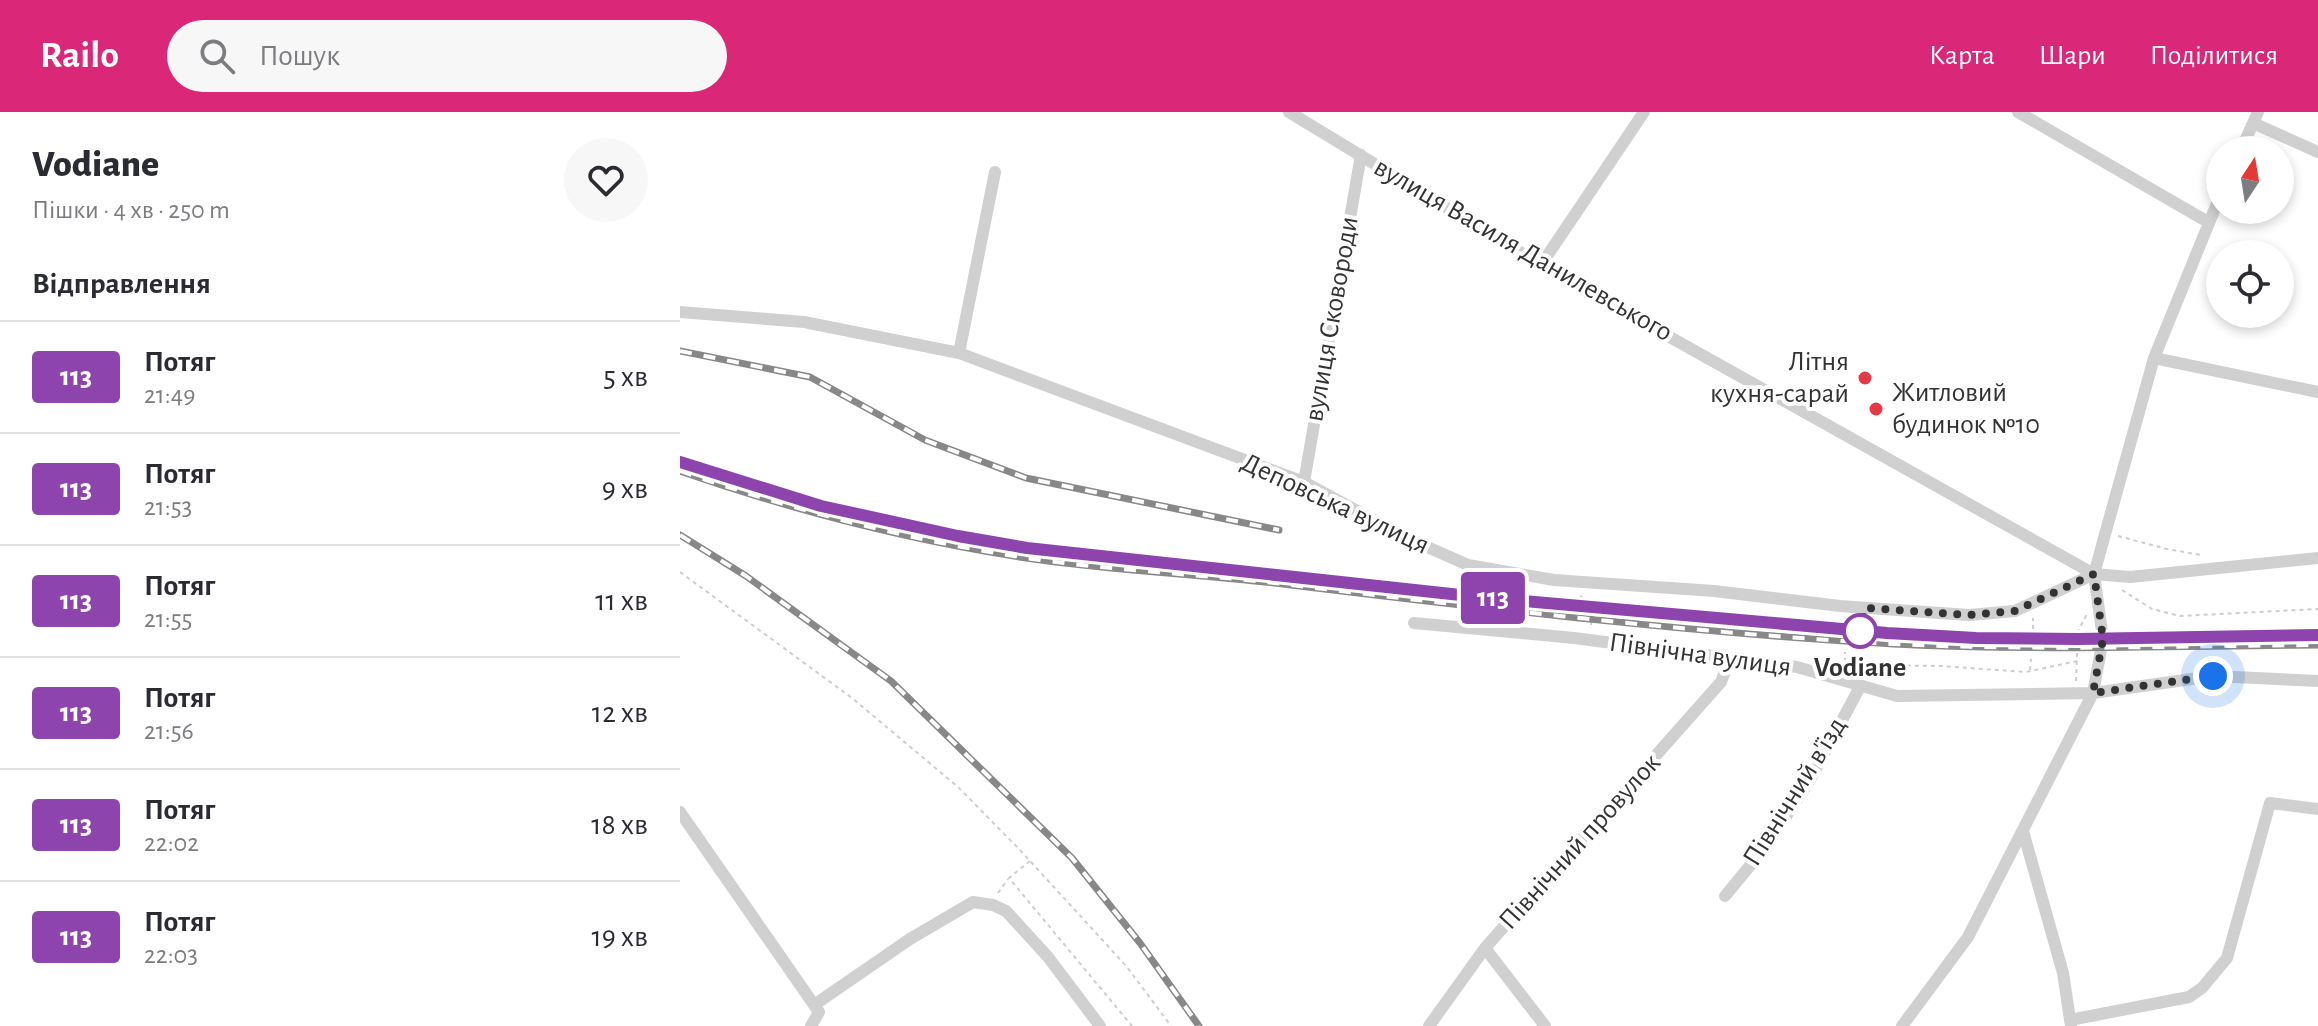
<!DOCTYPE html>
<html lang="uk">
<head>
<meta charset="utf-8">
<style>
  body { margin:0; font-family:"Alegreya Sans",sans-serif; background:#f7f7f7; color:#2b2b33; height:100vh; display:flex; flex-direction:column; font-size:30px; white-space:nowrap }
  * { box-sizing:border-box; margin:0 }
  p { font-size:26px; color:#7c7c81 }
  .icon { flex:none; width:44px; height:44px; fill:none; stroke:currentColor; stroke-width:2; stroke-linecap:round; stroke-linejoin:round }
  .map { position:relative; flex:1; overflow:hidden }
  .side { display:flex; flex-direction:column; background:#fff; width:680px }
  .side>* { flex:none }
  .badge { padding:0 16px; border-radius:6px; font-size:28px; line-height:52px }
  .needle { width:52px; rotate:12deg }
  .controls { position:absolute; left:1526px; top:24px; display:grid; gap:16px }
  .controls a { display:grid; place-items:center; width:88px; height:88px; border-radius:50%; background:#fff; box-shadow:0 4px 12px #0003; font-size:40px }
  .you { position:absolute; width:40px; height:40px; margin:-20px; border:6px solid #fff; border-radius:50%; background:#1a73e8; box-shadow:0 0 0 12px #1a73e833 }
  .map>.badge { position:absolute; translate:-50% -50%; box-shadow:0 0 0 4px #fff }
  h2 { padding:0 32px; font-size:30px; line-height:72px }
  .round { display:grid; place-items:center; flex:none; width:84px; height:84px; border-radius:42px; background:#f7f7f7 }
  .overview { display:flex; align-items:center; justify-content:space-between; height:136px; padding:0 32px }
  h1 { font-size:38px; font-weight:800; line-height:60px }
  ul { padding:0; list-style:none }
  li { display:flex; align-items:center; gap:24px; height:112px; padding:0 32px; border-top:2px solid #e1e1e2 }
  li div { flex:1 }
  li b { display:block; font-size:30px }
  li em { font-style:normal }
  li .badge { min-width:88px; font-weight:700; text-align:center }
  header { display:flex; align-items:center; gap:48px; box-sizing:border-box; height:112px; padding:0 40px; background:#db2777; color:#fff }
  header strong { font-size:38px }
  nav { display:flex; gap:44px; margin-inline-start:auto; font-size:28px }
  .search { width:560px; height:72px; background:#f7f7f7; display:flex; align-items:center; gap:20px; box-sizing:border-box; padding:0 28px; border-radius:44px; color:#7c7c81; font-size:30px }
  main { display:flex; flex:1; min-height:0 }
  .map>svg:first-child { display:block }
</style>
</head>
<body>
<header>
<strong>Railo</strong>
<div class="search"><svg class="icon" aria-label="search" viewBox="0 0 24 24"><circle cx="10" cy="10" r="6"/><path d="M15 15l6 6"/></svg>Пошук</div>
<nav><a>Карта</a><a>Шари</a><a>Поділитися</a></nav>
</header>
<main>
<section class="side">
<div class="overview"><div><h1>Vodiane</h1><p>Пішки · 4 хв · 250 m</p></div><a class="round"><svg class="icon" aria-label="heart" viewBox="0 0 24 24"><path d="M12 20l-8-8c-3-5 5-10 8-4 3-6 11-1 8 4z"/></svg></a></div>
<h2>Відправлення</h2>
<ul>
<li><span class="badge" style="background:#8e44ad;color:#fff">113</span><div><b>Потяг</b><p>21:49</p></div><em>5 хв</em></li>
<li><span class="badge" style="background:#8e44ad;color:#fff">113</span><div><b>Потяг</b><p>21:53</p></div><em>9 хв</em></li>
<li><span class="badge" style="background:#8e44ad;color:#fff">113</span><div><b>Потяг</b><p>21:55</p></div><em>11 хв</em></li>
<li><span class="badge" style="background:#8e44ad;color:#fff">113</span><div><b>Потяг</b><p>21:56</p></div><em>12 хв</em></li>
<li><span class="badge" style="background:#8e44ad;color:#fff">113</span><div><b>Потяг</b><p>22:02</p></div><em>18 хв</em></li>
<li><span class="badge" style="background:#8e44ad;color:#fff">113</span><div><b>Потяг</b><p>22:03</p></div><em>19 хв</em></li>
</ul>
</section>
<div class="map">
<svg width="1638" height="914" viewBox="0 0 1638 914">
  <rect width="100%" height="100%" fill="#fff"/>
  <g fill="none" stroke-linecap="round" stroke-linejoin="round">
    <!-- path -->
    <path stroke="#cdcdcd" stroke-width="2" stroke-dasharray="4 4" stroke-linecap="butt" d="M1438,424L1487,437L1521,443
      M0,460L172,586L278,675L340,738L447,855L491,914
      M1442,478L1472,497L1500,504L1638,497
      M900,484L912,491L911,514
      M1353,517V506
      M1147,549L1186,553L1261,554L1346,560L1397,549
      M1165,550V540
      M1350,558L1351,547
      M1396,569L1398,519L1407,502
      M350,749L329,766L452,914
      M318,781L328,767"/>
    <!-- minor -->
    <path stroke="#d0d0d0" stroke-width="12" d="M609,0L861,153L1414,462L1450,465L1638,446
      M1338,0L1528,110
      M1573,11L1638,40
      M1561,38L1578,0
      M861,153L964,0
      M0,200L124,210L279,241L624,370L727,426L788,453L874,468L1034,479L1160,494L1289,503L1335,499L1414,462
      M279,241L315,60
      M1474,246L1638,280
      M624,370L681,43
      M734,511L894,526L1117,555L1217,584L1413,581L1533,564L1638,569
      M0,700L139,900L131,914
      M1343,719L1383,861L1391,914
      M1045,784L1088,732L1131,666L1181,573
      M805,836L865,914
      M134,893L230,827L293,790L313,793L326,799L368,845L420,914
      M1390,908L1509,885L1522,876L1547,846L1590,691L1638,697
      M749,914L805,836L1041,570L1050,546
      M1222,914L1288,825L1413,581L1423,527L1414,462L1474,246L1540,84"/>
    <defs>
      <path id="rail" d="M0,239L130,265L245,328L346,366L599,418
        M0,359C112,398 229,428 346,446C434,459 523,462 611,473C811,497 1013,521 1214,532C1356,539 1497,534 1638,533
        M0,423L66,464L211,569L392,746L460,831L519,914"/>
    </defs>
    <!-- rail casing -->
    <use href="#rail" stroke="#888" stroke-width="7"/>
    <!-- rail -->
    <use href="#rail" stroke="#fff" stroke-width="4" stroke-dasharray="12" stroke-linecap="butt"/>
  </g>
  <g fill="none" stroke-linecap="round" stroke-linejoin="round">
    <defs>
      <path id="line" d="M0,350L141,394L278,424L347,436L799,485L1207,521L1296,526L1398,527L1638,523"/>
    </defs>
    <!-- line casing -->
    <use href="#line" stroke="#fff" stroke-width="18"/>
    <!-- line -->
    <use href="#line" stroke="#8e44ad" stroke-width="12"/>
    <!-- walk -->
    <path stroke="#333" stroke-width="8" stroke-dasharray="0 14.4" d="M1180,519L1186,496L1289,503L1335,499L1414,462L1423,527L1413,581L1533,564"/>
  </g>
  <!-- markers -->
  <g fill="#e63946" stroke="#fff" stroke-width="3">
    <circle cx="1185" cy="266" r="8"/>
    <circle cx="1196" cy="297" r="8"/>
  </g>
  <circle fill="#fff" stroke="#8e44ad" stroke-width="4" cx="1180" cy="519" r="16"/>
  <g text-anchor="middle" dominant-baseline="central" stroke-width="8" stroke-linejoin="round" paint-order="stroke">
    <!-- street labels -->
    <g font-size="28" fill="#333" stroke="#fff">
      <text transform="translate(843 138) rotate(30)">вулиця Василя Данилевського</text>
      <text transform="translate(652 207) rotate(-80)">вулиця Сковороди</text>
      <text transform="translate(655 392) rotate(25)">Деповська вулиця</text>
      <text transform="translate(1020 543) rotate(8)">Північна вулиця</text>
      <text transform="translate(1115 680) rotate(-58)">Північний в'їзд</text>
      <text transform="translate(900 730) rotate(-48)">Північний провулок</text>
    </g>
    <!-- poi labels -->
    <g font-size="28" fill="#333" stroke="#fff" text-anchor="end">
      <text x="1169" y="250">Літня<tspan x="1169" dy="32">кухня-сарай</tspan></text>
      <text x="1212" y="281" text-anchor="start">Житловий<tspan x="1212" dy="32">будинок №10</tspan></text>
    </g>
    <!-- stop labels -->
    <g font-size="28" font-weight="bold" fill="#333" stroke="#fff">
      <text x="1180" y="556">Vodiane</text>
    </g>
  </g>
</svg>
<div class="controls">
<a><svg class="needle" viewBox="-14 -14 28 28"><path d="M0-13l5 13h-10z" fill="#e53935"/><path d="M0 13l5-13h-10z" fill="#7c7c81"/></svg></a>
<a><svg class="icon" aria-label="locate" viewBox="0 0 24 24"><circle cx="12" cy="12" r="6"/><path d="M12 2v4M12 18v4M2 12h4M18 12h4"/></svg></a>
</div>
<div class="you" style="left:1533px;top:564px"></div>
<b class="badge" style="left:813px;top:486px;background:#8e44ad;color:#fff">113</b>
</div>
</main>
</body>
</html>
